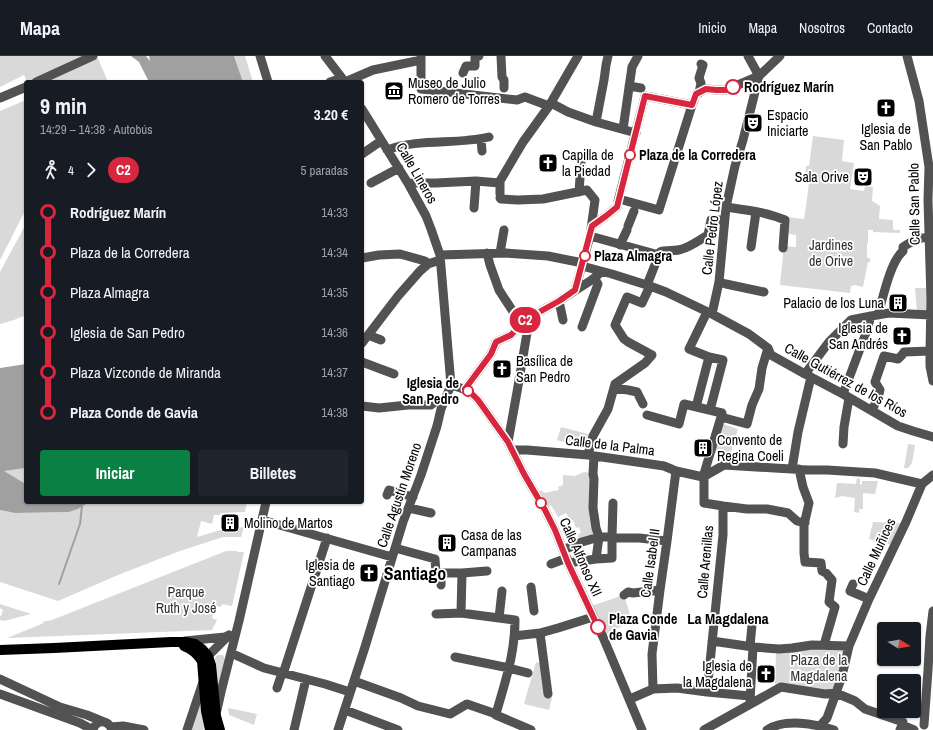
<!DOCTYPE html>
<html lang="es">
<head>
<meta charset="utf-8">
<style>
  body { margin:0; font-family:"Archivo Narrow",sans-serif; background:#20242c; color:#f1f3f6; height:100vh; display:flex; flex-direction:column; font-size:15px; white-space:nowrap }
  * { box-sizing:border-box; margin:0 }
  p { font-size:13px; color:#9ea1a6 }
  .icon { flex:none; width:22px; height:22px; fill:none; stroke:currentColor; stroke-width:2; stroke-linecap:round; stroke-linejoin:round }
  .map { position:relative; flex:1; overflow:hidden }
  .panel { position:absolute; left:24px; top:24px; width:340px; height:424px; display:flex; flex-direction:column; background:#171b24; border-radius:4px; box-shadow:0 1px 3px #0004 }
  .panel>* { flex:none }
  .badge { padding:0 8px; border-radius:13px; font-size:14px; line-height:26px }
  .needle { width:26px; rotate:101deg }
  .buttons { position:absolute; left:877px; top:566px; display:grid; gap:8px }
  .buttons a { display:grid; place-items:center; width:44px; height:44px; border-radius:4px; background:#171b24; box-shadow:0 1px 3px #0004; font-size:20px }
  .map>.badge { position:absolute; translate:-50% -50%; box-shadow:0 0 0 2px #fff }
  .legs { display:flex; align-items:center; gap:6px; height:44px; padding:0 16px; font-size:13px }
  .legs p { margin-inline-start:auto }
  .summary { display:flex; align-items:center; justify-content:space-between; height:68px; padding:0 16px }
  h1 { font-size:22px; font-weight:800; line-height:30px }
  .cta { display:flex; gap:8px; margin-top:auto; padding:8px 16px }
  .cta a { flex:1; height:46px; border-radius:4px; background:#0b8043; color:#fff; font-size:16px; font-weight:800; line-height:46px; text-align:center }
  .cta a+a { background:#20242c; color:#f1f3f6 }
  ul { padding:0 16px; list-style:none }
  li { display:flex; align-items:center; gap:14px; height:40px; font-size:15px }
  li i { display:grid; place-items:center; width:6px; height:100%; margin:0 5px; background:currentColor }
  li i::after { content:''; width:10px; height:10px; margin:-5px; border:3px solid; border-radius:50%; background:#171b24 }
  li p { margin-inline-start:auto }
  li:first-child i { background:linear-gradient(#0000 50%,currentColor 0) }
  li:last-child i { background:linear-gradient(currentColor 50%,#0000 0) }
  header { display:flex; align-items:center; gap:24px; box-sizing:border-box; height:56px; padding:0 20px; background:#171b24; border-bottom:1px solid #363941 }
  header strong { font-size:19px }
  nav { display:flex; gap:22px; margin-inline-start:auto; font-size:14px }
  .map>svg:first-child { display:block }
</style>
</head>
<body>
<header>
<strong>Mapa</strong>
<nav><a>Inicio</a><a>Mapa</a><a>Nosotros</a><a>Contacto</a></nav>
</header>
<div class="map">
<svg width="933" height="674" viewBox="0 0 933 674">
  <rect width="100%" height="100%" fill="#fff"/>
  <!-- green -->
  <path fill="#d9d9d9" d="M0,0H97L108,26H27L24,19L0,31Z
    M234,0H245L253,26H243Z
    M26,44V153L0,204V55Z
    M813,80L844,84L842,105L854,107L850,133L864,135L865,130L873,131L872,145L874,146L880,150L879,163L893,164V172L894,174H900V177L873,176V174H868V187L867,188V202H870V206H868L863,231L855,229L851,230L850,237L780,229L784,190L796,191V179L785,177L787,161L804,163L807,143L809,127L804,126L806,110H809Z
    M26,168V259L14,264L0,268V216Z
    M915,232H928L929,256H917Z
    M723,368L738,373L729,402L714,397Z
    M561,371L588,378L585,392L557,384Z
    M908,388L915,389L912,407L908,412H904Z
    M26,412V427H24L3,415Z
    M584,416L591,417L596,480L579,485L578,478L581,477L579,471L576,472L573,464L571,465L566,457L558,461L551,449L545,454L537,437L542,434L544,437L559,434L558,431L563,429V419L575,420Z
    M857,422L860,423V428L862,429V425H878L875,438L863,437V453H859V457L854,456L855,442L842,440L835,442L837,427L856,428Z
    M89,446H247L245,456L221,457L219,459H214L212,468L201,465L197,481L217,475L244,471L241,481H223L177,496L118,519L58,545L0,526V454L16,457L69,456L78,453Z
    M873,466L904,467L893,490L876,483L875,485L869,483Z
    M226,495H237V496H244L232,550L222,548L221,551L217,550L212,562L217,564L212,574L7,582L44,567L42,566L52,564Z
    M624,539L632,565L604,579L591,550Z
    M0,548L31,558L4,565L0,564V560H1L3,554L0,552Z
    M820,590L847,594L834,636L775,629L776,596Z
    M218,599H223L226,605L218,636L215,603L216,600Z
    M536,606L542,608L547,640L552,642L549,654L524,648Z
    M200,646L204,672L203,674H191Z
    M228,652L257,658L254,669L229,659Z"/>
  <!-- water -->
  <path fill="#a0a0a0" d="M131,0H146L150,5L149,0H234L243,26H149L139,6Z
    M26,308V412L4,415L24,427H26V446H89L78,453L69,456L15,457L0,454V312Z"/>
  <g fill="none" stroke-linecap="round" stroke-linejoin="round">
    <!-- stream -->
    <path stroke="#a0a0a0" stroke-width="2" d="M59,528L80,468L82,450V446"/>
    <!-- minor -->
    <path stroke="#525252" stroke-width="9" d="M260,0L268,26
      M325,0L345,26
      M421,0V33L517,44L525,41L549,50
      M501,0L502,21L504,24V32
      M748,0L759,20
      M907,0L919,45L929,111L928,144L931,243L930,295V310L933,325
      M463,17L466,10H475V0H479
      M36,26L93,0
      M330,26L342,22
      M345,26L373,14L421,4
      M629,30L641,32
      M699,37L701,27L699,22L703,9L701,8
      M696,39V38L706,33L716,34H726L759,20L780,0
      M645,40L692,49L694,44
      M0,42L26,31
      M551,47L568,56L596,66L636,77
      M596,66L604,24L606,9L608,0
      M623,73L632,11L638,0
      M481,83L482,95
      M387,94C419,82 456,89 489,81
      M362,98L381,85
      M371,127L399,112
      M409,129L412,127H436L476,125L500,127
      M579,136L581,107
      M500,138V125L523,86L549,50L578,0
      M500,142L501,143L518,144L543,143L587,134L595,144L590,180L575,234
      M619,143L659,154L692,49
      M618,145L645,40
      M726,151C746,154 766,156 785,164L783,192
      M474,152L476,125
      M592,170L606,160L617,151
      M628,170L634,155
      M590,180L659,199
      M620,189L627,174
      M751,191L756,156
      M487,197L490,209L499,234L527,277L517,336L508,386
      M500,197L504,174
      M440,199L506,197L548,200L583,207
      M362,202L379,199L400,198L425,205L428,208
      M582,210L612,218L650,230L666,236L712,258L749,278L768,292L771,299L805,318L843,338L898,370L913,375L933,381
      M719,226L726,228L764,236
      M647,229L660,196C666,193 675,196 682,193C690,191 701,183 708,179L711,164H724
      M559,245L563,264
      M707,256L689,293L709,301L723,304L710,354
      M712,258L719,226L726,151L735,110L743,84L759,20
      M878,259C883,242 890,206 903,195V191C911,186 919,181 929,181
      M582,271L598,228L594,222
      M368,279L381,284
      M362,287L398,240L420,215L428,208L440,204
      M362,306L394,318
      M805,318L829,286L851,264L871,260L889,257L931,259
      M451,329C465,333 468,334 478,344L508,386L524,418L545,454L555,474L568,507L603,581L642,674
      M614,332L628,334L637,336L643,348
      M465,333L491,298L496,286L511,279L525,264L559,245L590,225L598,219L600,215
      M843,338L866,277L871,260
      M362,350L379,352L408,349H431L436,345L444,347
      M696,351L709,301
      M872,354L878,342L880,334L875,326L884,300L898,303L902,299L904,296L930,295
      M647,359L679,368L684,348L722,357L721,361L747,368L752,349L759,333L762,312L768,292
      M843,388L844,371L849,342
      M513,394H527L588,399L623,404L664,410L676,415L703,421
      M588,399L593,380L608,353L615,328L645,307L652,299L628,286L624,283L615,269L627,241L642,247L650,230
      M792,413L798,376L811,321
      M799,413L803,431L809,447L804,469V497L805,506L821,507L822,515L826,517L832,524L829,546L835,551L824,589
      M703,421L724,409L808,414H827L875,417L922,428
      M703,421L704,422V447L723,450L747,453H767L788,457L797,465L805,467
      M703,421L721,361
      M387,439L389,434L413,441
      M409,452L431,457
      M262,464L392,501
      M612,481L613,447
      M612,482H639L667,485
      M395,492L435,503L436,517H462L461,557L499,562L515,564C515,598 505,626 496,658
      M563,494L582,486L599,481H612V502L596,503L599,481L596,472L593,452L594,423L593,418L594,400
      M568,507L596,503
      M551,508L567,502
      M441,517V529
      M462,517L487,515
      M853,528L850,535L869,543
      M531,531L534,555
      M624,539L628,536L633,537L660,534
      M436,558L461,557
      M499,562L502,535
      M540,577L548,638
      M514,580L540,577L558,572L593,561
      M185,585L225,581L229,579
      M712,585L753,591L779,593L792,592L812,589L849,590L842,620L836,637L827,662L820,670L818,674
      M750,590L752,569
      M849,590L869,543L906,466L922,428L933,419
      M231,597L264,612L325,628L350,636
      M455,601L509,612L528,617
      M203,606L208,600L229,579
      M283,618L327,482
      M0,623L60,651L87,659L104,666
      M354,625L401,642L418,650L450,658L467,648L496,658V659L531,674
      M277,632L282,617
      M653,633L652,598L660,534L667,485L676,415
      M707,636L723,479V450
      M0,638L80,667L93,674C96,663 108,663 112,674
      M630,643L653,633L677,632L707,636L750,640
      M750,645L753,591
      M217,654L221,636L239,565L266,446
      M345,654L398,674
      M924,669L928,614L930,580L933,555
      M111,671L123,670L144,674
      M187,674L203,626
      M294,674L306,623
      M338,674L365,591L403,466L421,419L437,370L441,353L451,329L440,199L431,173L426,160L409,129L362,53
      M704,674L781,631L825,638L836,637L855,645L865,653L903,666L902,669
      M767,674C785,662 815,668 834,674
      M900,674L902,669L914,674"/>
    <!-- major -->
    <path stroke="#000" stroke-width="10" d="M184,590C192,593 197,597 202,605L206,655L210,674
      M0,594L54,592L171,586H185L195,588L202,593L208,600L211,609L216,660L220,674"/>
  </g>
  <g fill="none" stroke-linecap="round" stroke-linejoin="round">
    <defs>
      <path id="line-1" d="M598,571L568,507L555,474L545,454L524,418L508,386L478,344L471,337L465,333L491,298L496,286L511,279L525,264L559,245L575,234L592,170L606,160L617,151L645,40L692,49L696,38L706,33L716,34H726L733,31"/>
    </defs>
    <!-- line-1 casing -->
    <use href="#line-1" stroke="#fff" stroke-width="9"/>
    <!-- line-1 -->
    <use href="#line-1" stroke="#d7263d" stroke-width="6"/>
  </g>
  <!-- icons -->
  <defs>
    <symbol id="museum-square" viewBox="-11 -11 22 22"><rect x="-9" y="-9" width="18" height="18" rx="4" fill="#000" stroke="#fff"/><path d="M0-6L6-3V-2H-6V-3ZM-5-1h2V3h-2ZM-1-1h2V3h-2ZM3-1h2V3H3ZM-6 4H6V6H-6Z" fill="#fff"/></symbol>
    <symbol id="church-square" viewBox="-11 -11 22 22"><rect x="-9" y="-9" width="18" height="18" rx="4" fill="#000" stroke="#fff"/><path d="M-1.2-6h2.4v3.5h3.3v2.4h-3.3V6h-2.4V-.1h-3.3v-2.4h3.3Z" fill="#fff"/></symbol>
    <symbol id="theatre-square" viewBox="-11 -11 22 22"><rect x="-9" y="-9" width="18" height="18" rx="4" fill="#000" stroke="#fff"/><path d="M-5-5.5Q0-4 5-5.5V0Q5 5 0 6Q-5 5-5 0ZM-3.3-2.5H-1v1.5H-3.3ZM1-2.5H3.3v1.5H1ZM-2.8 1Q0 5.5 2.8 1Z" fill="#fff"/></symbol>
    <symbol id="building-square" viewBox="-11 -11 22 22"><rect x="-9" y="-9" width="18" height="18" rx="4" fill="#000" stroke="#fff"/><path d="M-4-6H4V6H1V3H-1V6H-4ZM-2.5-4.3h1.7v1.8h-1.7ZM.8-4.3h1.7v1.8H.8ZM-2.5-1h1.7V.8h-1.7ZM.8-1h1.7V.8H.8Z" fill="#fff"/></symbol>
  </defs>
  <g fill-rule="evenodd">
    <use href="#museum-square" x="383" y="24" width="22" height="22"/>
    <use href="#church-square" x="875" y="41" width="22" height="22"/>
    <use href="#theatre-square" x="742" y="56" width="22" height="22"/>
    <use href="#church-square" x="537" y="96" width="22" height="22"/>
    <use href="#theatre-square" x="852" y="110" width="22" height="22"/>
    <use href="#building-square" x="887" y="236" width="22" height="22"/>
    <use href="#church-square" x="891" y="269" width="22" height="22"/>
    <use href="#church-square" x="491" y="302" width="22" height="22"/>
    <use href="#building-square" x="692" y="381" width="22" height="22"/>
    <use href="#building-square" x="219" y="456" width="22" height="22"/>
    <use href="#building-square" x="436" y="476" width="22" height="22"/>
    <use href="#church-square" x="358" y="506" width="22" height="22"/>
    <use href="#church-square" x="755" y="607" width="22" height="22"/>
  </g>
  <!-- markers -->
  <g fill="#fff" stroke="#d7263d" stroke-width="2">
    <circle cx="733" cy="31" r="7"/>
    <circle cx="630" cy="99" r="5"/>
    <circle cx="585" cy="200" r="5"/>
    <circle cx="468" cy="335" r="5"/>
    <circle cx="541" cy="447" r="5"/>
    <circle cx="598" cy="571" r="7"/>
  </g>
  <g text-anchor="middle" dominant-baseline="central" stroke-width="3.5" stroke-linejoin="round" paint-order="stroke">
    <!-- poi labels -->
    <g font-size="14" fill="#000" stroke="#fff" text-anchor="start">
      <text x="408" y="27">Museo de Julio<tspan x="408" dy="16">Romero de Torres</tspan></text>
      <text x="767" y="59">Espacio<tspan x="767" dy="16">Iniciarte</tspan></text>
      <text x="886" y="73" text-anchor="middle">Iglesia de<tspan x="886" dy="16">San Pablo</tspan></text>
      <text x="562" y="99">Capilla de<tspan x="562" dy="16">la Piedad</tspan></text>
      <text x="849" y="121" text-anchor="end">Sala Orive</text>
      <text x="884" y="247" text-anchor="end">Palacio de los Luna</text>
      <text x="888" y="272" text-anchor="end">Iglesia de<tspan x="888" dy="16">San Andrés</tspan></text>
      <text x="516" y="305">Basílica de<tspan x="516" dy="16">San Pedro</tspan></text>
      <text x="717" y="384">Convento de<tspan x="717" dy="16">Regina Coeli</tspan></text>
      <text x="244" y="467">Molino de Martos</text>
      <text x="461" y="479">Casa de las<tspan x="461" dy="16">Campanas</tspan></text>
      <text x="355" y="509" text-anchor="end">Iglesia de<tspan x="355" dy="16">Santiago</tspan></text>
      <text x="752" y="610" text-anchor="end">Iglesia de<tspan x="752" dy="16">la Magdalena</tspan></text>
    </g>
    <!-- stop labels -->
    <g font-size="14" font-weight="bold" fill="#000" stroke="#fff" text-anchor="start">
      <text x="744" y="31">Rodríguez Marín</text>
      <text x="639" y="99">Plaza de la Corredera</text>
      <text x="594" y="200">Plaza Almagra</text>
      <text x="459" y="327" text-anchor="end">Iglesia de<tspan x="459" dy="16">San Pedro</tspan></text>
      <text x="609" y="563">Plaza Conde<tspan x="609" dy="16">de Gavia</tspan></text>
    </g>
    <!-- street labels -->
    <g font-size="14" fill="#000" stroke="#fff">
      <text transform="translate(417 117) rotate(60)">Calle Lineros</text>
      <text transform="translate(914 148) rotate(-91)">Calle San Pablo</text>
      <text transform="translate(712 172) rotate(-83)">Calle Pedro López</text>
      <text transform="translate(846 324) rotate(29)">Calle Gutiérrez de los Ríos</text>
      <text transform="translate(610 389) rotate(7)">Calle de la Palma</text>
      <text transform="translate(399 439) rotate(-71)">Calle Agustín Moreno</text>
      <text transform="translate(876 496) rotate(-65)">Calle Muñices</text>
      <text transform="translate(581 501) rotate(66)">Calle Alfonso XII</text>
      <text transform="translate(705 506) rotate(-85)">Calle Arenillas</text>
      <text transform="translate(650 507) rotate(-82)">Calle Isabel II</text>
    </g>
    <!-- park labels -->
    <g font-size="14" fill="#303030" stroke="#fff">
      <text x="831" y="189">Jardines<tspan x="831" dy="16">de Orive</tspan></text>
      <text x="186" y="536">Parque<tspan x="186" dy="16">Ruth y José</tspan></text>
      <text x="819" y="604">Plaza de la<tspan x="819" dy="16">Magdalena</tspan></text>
    </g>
    <!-- neighbourhood labels -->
    <g font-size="15" font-weight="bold" fill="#000" stroke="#fff">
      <text x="728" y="562">La Magdalena</text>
    </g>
    <!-- district labels -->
    <g font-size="18" font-weight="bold" fill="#000" stroke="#fff">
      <text x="415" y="517">Santiago</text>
    </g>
  </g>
</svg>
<div class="buttons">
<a><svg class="needle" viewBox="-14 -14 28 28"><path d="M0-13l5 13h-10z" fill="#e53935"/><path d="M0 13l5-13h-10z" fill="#9ea1a6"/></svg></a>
<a><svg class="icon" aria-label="layers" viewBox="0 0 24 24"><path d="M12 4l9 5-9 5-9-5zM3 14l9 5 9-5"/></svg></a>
</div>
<b class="badge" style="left:525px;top:264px;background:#d7263d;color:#fff">C2</b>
<section class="panel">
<div class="summary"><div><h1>9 min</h1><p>14:29 – 14:38 · Autobús</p></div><b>3.20 €</b></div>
<div class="legs"><svg class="icon" aria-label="walk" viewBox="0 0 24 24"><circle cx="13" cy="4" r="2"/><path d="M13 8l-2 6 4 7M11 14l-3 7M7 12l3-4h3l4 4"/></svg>4<svg class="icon" aria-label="forward" viewBox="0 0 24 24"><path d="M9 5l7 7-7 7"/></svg><b class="badge" style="background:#d7263d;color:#fff">C2</b><p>5 paradas</p></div>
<ul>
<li><i style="color:#d7263d"></i><b>Rodríguez Marín</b><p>14:33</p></li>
<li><i style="color:#d7263d"></i><span>Plaza de la Corredera</span><p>14:34</p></li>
<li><i style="color:#d7263d"></i><span>Plaza Almagra</span><p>14:35</p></li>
<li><i style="color:#d7263d"></i><span>Iglesia de San Pedro</span><p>14:36</p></li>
<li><i style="color:#d7263d"></i><span>Plaza Vizconde de Miranda</span><p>14:37</p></li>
<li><i style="color:#d7263d"></i><b>Plaza Conde de Gavia</b><p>14:38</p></li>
</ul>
<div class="cta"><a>Iniciar</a><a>Billetes</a></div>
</section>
</div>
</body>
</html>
